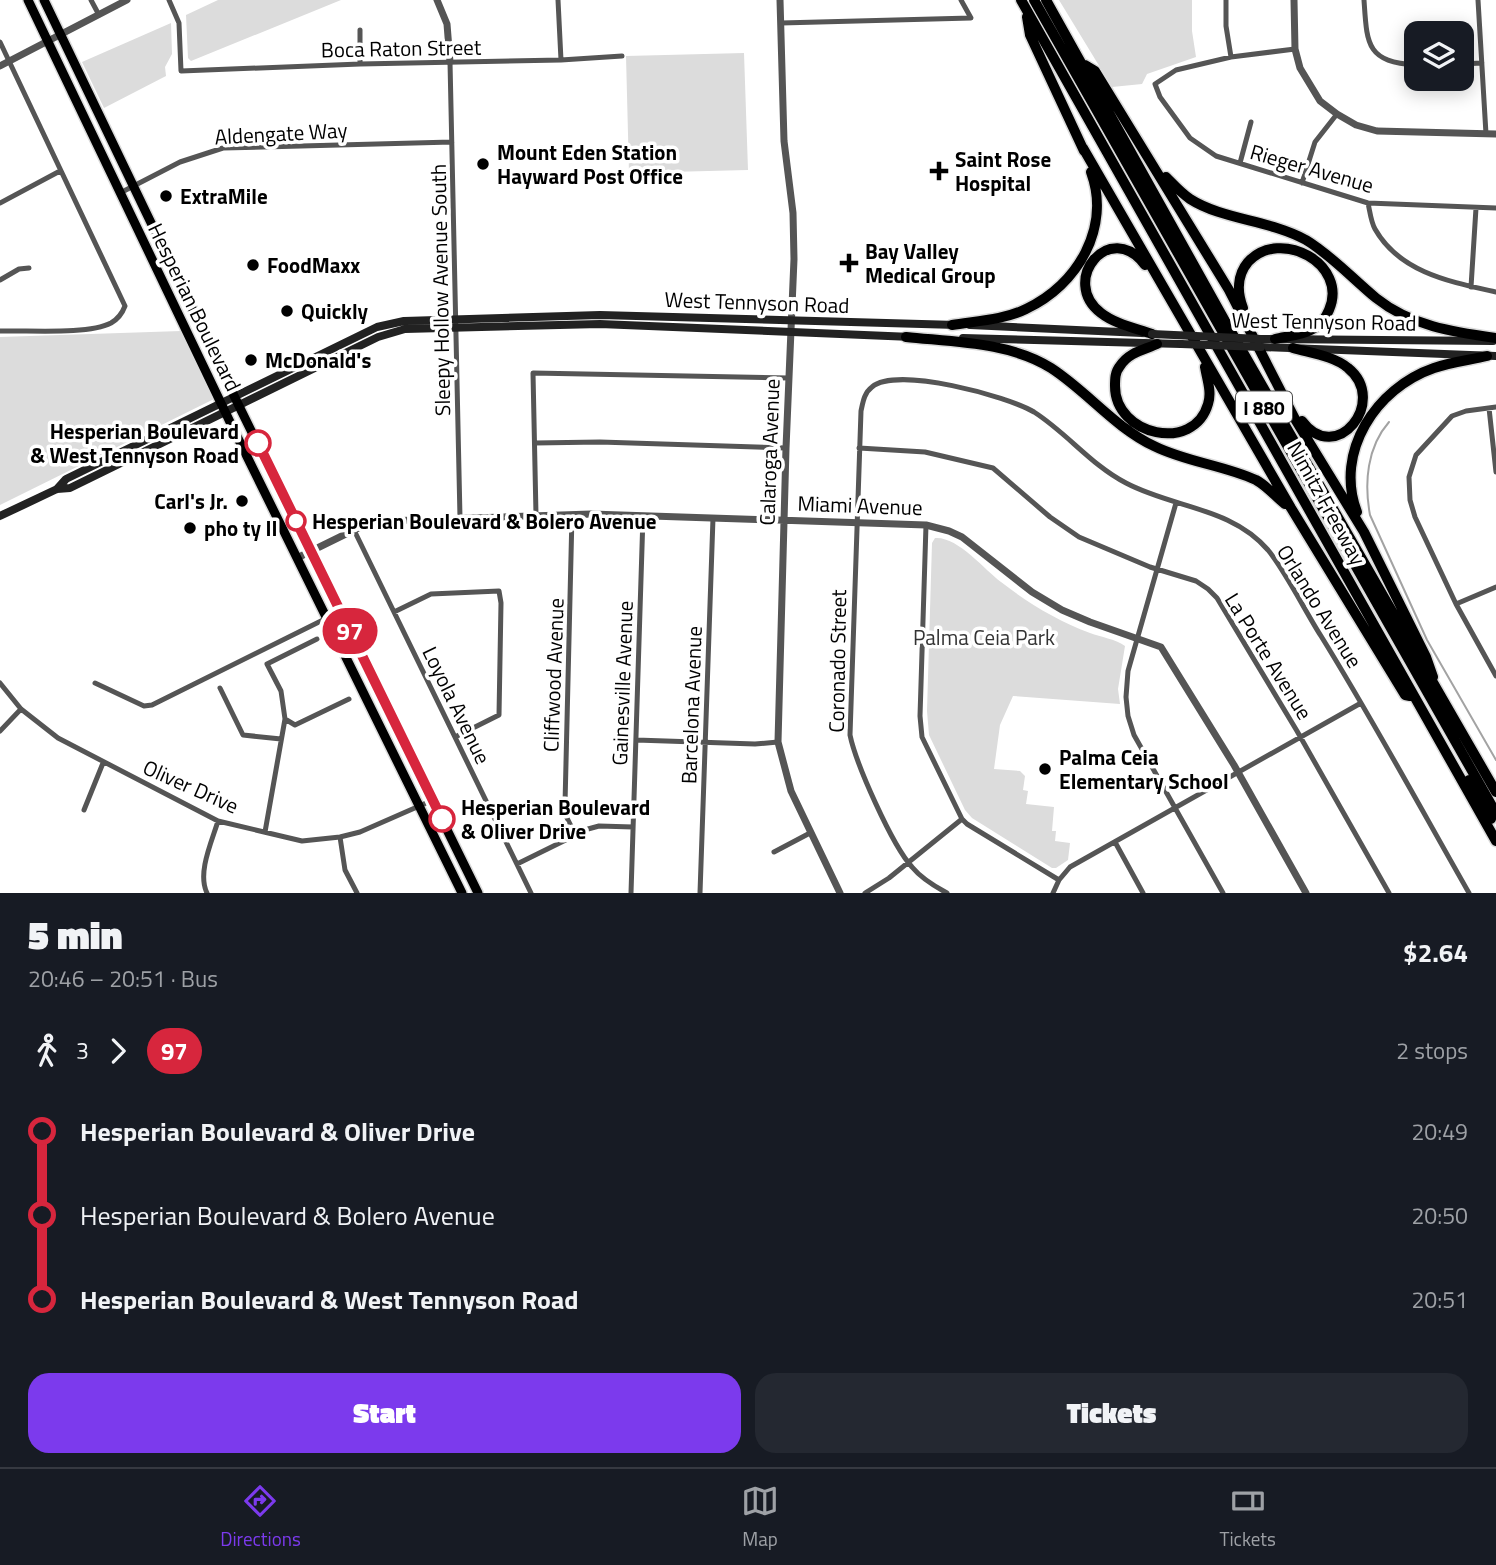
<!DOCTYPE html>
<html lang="en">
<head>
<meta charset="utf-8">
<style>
  body { margin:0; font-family:"Titillium Web",sans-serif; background:#242831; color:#f1f3f6; height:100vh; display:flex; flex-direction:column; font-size:26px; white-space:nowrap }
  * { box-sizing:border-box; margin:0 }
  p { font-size:23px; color:#9ea1a6 }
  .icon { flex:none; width:38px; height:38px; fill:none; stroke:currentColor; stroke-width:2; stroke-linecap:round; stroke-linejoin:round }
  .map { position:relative; height:893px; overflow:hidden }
  .side { display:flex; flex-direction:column; background:#171b24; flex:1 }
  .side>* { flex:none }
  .badge { padding:0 14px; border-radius:23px; font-size:24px; line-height:46px }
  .tools { position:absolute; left:1404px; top:21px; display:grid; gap:14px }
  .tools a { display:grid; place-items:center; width:70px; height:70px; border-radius:14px; background:#171b24; box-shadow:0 4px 18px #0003; font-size:35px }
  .map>.badge { position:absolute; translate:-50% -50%; box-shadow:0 0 0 4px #fff }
  .legs { display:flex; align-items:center; gap:10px; height:77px; padding:0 28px; font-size:23px }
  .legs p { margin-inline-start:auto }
  .summary { display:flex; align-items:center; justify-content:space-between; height:119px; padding:0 28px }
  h1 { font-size:38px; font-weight:800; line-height:52px }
  .primary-button { display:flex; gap:14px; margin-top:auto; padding:14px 28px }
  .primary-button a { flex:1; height:80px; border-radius:21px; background:#7c3aed; color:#fff; font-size:28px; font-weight:800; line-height:80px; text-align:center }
  .primary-button a+a { background:#242831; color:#f1f3f6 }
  ul { padding:0 28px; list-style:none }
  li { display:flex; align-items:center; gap:24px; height:84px; font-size:26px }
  li i { display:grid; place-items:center; width:10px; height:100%; margin:0 9px; background:currentColor }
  li i::after { content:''; width:18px; height:18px; margin:-9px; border:5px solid; border-radius:50%; background:#171b24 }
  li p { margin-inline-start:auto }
  li:first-child i { background:linear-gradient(#0000 50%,currentColor 0) }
  li:last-child i { background:linear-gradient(currentColor 50%,#0000 0) }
  .menu { display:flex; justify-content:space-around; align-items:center; height:98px; border-top:2px solid #363941; background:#171b24; font-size:19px; color:#9ea1a6 }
  .menu a { display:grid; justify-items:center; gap:4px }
  .menu .selected { color:#7c3aed }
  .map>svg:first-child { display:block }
</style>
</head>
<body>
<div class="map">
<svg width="1496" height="893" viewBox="0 0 1496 893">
  <rect width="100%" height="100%" fill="#fff"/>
  <!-- green -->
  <path fill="#dcdcdc" d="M218,0H341L191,61L188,58L186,15Z
    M1059,0H1192V31L1196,57L1147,74L1142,84L1112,87Z
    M171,23L172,54L165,67L166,76L104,108L82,62Z
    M744,53L748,170L629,173L626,56Z
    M181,331L214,399L0,505V337Z
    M935,538C957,536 984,569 1001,582C1028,603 1058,621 1090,633C1101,637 1115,639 1125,646L1118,689L1120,704L1013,696L1000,725L994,769L1020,771L1025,776L1023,790L1028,791L1026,804L1054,807L1052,831H1056L1055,841L1070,843L1068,860L1056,868H1052L972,818L965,810L929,735L927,711L932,543Z"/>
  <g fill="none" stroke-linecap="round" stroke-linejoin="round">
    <!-- stream -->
    <path stroke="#a3a3a3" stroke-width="2" d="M1389,422C1367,447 1364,483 1370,515L1427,640L1496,760"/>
    <defs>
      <path id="primary" d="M28,0L230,422L462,893
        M44,0L239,406L478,893"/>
      <path id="motorway" d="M1021,0L1496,841
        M1034,0L1496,813
        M1046,0L1225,321L1496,792
        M1027,17L1030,35L1084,151
        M1085,65L1095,71L1229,290L1295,419L1364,532L1426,657L1433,677
        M1083,148L1291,508L1405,695L1410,696
        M1166,177C1174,185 1181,193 1190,199C1223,220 1270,220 1306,240C1331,255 1353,279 1376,298C1411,326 1453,332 1496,338
        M1145,265C1110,218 1059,281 1101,313C1115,324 1135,328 1152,334
        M1243,308C1237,292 1237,275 1248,262C1280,227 1349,264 1329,310C1326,317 1322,323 1316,327C1305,335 1288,336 1275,339
        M952,325C977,321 1004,320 1026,309C1078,285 1111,227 1091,172
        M906,337C953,342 1010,342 1051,368C1088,392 1114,427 1154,446C1186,462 1223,465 1256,480C1267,486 1275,496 1285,504
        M1157,344C1144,350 1129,352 1120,366C1115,372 1115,379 1115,386C1115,436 1194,453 1208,404C1212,392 1207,379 1205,367
        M1293,348C1310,353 1334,356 1348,368C1389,401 1336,467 1302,421
        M1357,512C1334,452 1376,388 1434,368C1451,362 1470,360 1487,356
        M1469,780L1491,819"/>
    </defs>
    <!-- primary casing -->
    <use href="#primary" stroke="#dbdbdb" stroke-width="12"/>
    <!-- motorway casing -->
    <use href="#motorway" stroke="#dbdbdb" stroke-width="13"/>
    <!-- minor -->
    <path stroke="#555" stroke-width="5" d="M91,0L99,15
      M169,0L179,23L181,71L360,64L561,60L622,56
      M558,0L561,60
      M1226,0V26L1231,57
      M1364,0C1367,44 1366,62 1416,65
      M1478,0L1486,134
      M781,23L971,18L961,0
      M360,30V64
      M0,42L125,306C122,314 118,319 111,323C88,335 28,330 0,331
      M1295,49L1231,57L1176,70L1155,84L1160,97L1190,138L1216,156L1368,203L1496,208
      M450,62L460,518
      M1461,64L1482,63
      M1240,163L1251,122
      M1302,183L1315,142L1337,114
      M120,193L180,162L223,148L452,142
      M0,203L60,171
      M1368,203C1370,212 1371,222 1375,229C1400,273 1451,282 1496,292
      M0,280L19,269L29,268
      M1471,287L1476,208
      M1496,407L1466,411L1452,416L1416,455L1409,477L1410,500L1415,517L1456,604L1496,676
      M1489,408L1496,472
      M535,443L600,442L786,448
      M859,448L925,452L993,468L1050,517L1079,537L1150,567L1196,581L1208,589L1217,598L1297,731L1389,893
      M1176,503L1128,671L1126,697L1128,716L1134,735L1223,893
      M536,515L533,373L789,378
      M572,515L565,804L566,816L575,834
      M926,525L920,716L922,737L962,819L967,824L1059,880
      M354,530L531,893
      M1456,604L1496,587
      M394,612L431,594L499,591L501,603L499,715L455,737
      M0,683L21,709L58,738L218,821L302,841L340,837L360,832L433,800
      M95,683L144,706L152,705L327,618
      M220,688L243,735L281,739
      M285,719L295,725L349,699
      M0,731L21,709
      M636,740L755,744L778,742
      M84,810L103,763
      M265,832L285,719L281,691L267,664L317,639
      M340,837L345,870L357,893
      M1115,842L1143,893
      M774,852L810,833
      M517,864L588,829L599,826L633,827
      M207,893C197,873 212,841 218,821
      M631,893L643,516
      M700,893L713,518
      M865,893L889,878L962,819
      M947,893C934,886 921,878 912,867C892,845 856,764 850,735L861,411C863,402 864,393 872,387C897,366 1007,396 1034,412C1067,433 1091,465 1126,483C1173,508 1231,507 1268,550C1286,572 1305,611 1321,636C1373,720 1420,807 1469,893
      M1053,893L1059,880L1070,867L1361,703"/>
    <!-- tertiary -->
    <path stroke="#555" stroke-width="7" d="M437,0L447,24L450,62
      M780,0L784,141L793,213L794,259L786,448L778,742L791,791L840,893
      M1294,0L1295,49L1300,68L1320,101L1337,114L1356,125L1377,131L1496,134
      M0,66L127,0
      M297,558L354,530L371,523L386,521L591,514L926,525L949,531L962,537L1032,592L1062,610L1090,622L1161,647L1234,765L1306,893"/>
    <!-- secondary -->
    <path stroke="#222" stroke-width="8" d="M970,325L1142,333
      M963,338L1181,344
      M1261,339L1493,341
      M1261,347L1496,356
      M57,489L66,479L377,327L404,321L600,315L957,325
      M0,516L57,489L70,488L378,337L405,329L600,324L912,337"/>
    <!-- primary -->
    <use href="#primary" stroke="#000" stroke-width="9"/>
    <!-- motorway -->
    <use href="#motorway" stroke="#000" stroke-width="10"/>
    <!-- secondary-bridge -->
    <path stroke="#222" stroke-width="8" d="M1152,334L1261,339
      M1181,344L1261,347"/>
  </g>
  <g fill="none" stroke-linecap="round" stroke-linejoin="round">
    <defs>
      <path id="line-1" d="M258,443L442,819"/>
    </defs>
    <!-- line-1 casing -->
    <use href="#line-1" stroke="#fff" stroke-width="16"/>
    <!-- line-1 -->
    <use href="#line-1" stroke="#d7263d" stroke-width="10"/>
  </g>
  <!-- markers -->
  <g fill="#000" stroke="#fff" stroke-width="2.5">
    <circle cx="483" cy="164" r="7"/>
    <path d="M935.5 160.5h7v7h7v7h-7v7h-7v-7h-7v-7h7z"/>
    <circle cx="166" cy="196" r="7"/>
    <path d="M845.5 252.5h7v7h7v7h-7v7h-7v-7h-7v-7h7z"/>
    <circle cx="253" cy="265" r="7"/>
    <circle cx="287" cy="311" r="7"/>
    <circle cx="251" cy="360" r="7"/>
    <circle cx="242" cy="501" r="7"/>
    <circle cx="190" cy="528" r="7"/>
    <circle cx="1045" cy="769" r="7"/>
  </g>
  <g fill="#fff" stroke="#d7263d" stroke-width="3.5">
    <circle cx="258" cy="443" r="12"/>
    <circle cx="296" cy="521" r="9"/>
    <circle cx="442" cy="819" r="12"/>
  </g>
  <g text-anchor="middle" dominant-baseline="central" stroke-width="7" stroke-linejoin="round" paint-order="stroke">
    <!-- shield labels -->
    <rect fill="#fff" stroke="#4c4c4c" stroke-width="2" x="1236" y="391.5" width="56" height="31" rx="5"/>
    <g font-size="19" font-weight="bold" fill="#000">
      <text x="1264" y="407">I 880</text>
    </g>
    <!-- street labels -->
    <g font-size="21" fill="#000" stroke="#fff">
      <text transform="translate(401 48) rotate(-1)">Boca Raton Street</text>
      <text transform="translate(281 133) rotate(-3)">Aldengate Way</text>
      <text transform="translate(1312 168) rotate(16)">Rieger Avenue</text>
      <text transform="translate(440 290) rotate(-91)">Sleepy Hollow Avenue South</text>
      <text transform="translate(757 302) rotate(2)">West Tennyson Road</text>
      <text transform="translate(195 307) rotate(64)">Hesperian Boulevard</text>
      <text transform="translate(1324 321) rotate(1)">West Tennyson Road</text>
      <text transform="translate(769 452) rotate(-88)">Calaroga Avenue</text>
      <text transform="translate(1327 503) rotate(61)">Nimitz Freeway</text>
      <text transform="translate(860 505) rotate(2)">Miami Avenue</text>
      <text transform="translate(1320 606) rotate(58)">Orlando Avenue</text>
      <text transform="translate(1269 656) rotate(58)">La Porte Avenue</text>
      <text transform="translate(837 661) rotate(-89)">Coronado Street</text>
      <text transform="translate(553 675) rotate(-88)">Cliffwood Avenue</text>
      <text transform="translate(622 683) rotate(-88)">Gainesville Avenue</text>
      <text transform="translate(457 705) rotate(64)">Loyola Avenue</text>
      <text transform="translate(691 705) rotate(-88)">Barcelona Avenue</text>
      <text transform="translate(191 786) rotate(24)">Oliver Drive</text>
    </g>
    <!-- poi labels -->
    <g font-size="21" font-weight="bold" fill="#000" stroke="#fff" text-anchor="start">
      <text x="497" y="152">Mount Eden Station<tspan x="497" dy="24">Hayward Post Office</tspan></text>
      <text x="955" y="159">Saint Rose<tspan x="955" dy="24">Hospital</tspan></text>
      <text x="180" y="196">ExtraMile</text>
      <text x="865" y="251">Bay Valley<tspan x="865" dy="24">Medical Group</tspan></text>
      <text x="267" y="265">FoodMaxx</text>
      <text x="301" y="311">Quickly</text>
      <text x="265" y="360">McDonald's</text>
      <text x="228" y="501" text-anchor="end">Carl's Jr.</text>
      <text x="204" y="528">pho ty II</text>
      <text x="1059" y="757">Palma Ceia<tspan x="1059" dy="24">Elementary School</tspan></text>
    </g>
    <!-- stop labels -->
    <g font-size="21" font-weight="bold" fill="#000" stroke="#fff" text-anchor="start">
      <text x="239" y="431" text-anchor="end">Hesperian Boulevard<tspan x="239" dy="24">&amp; West Tennyson Road</tspan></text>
      <text x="312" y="521">Hesperian Boulevard &amp; Bolero Avenue</text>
      <text x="461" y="807">Hesperian Boulevard<tspan x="461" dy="24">&amp; Oliver Drive</tspan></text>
    </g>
    <!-- park labels -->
    <g font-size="21" fill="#333" stroke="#fff">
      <text x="984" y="637">Palma Ceia Park</text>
    </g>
  </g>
</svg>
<div class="tools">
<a><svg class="icon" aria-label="layers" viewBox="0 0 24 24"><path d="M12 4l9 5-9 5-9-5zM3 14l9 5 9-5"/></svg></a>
</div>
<b class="badge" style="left:350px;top:631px;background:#d7263d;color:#fff">97</b>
</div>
<section class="side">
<div class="summary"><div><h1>5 min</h1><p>20:46 – 20:51 · Bus</p></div><b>$2.64</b></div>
<div class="legs"><svg class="icon" aria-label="walk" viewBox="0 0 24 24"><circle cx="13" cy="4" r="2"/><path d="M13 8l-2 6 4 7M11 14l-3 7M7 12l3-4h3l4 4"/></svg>3<svg class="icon" aria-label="forward" viewBox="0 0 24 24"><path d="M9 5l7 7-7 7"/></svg><b class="badge" style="background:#d7263d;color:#fff">97</b><p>2 stops</p></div>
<ul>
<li><i style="color:#d7263d"></i><b>Hesperian Boulevard &amp; Oliver Drive</b><p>20:49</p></li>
<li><i style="color:#d7263d"></i><span>Hesperian Boulevard &amp; Bolero Avenue</span><p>20:50</p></li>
<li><i style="color:#d7263d"></i><b>Hesperian Boulevard &amp; West Tennyson Road</b><p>20:51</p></li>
</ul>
<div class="primary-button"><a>Start</a><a>Tickets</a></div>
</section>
<nav class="menu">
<a class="selected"><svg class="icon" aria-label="directions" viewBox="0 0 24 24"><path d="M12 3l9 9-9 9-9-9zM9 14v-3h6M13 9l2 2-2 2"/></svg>Directions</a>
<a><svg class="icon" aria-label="map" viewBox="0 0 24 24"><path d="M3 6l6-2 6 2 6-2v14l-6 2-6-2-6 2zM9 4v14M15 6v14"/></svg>Map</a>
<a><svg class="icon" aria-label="tickets" viewBox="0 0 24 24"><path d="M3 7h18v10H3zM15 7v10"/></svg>Tickets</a>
</nav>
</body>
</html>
